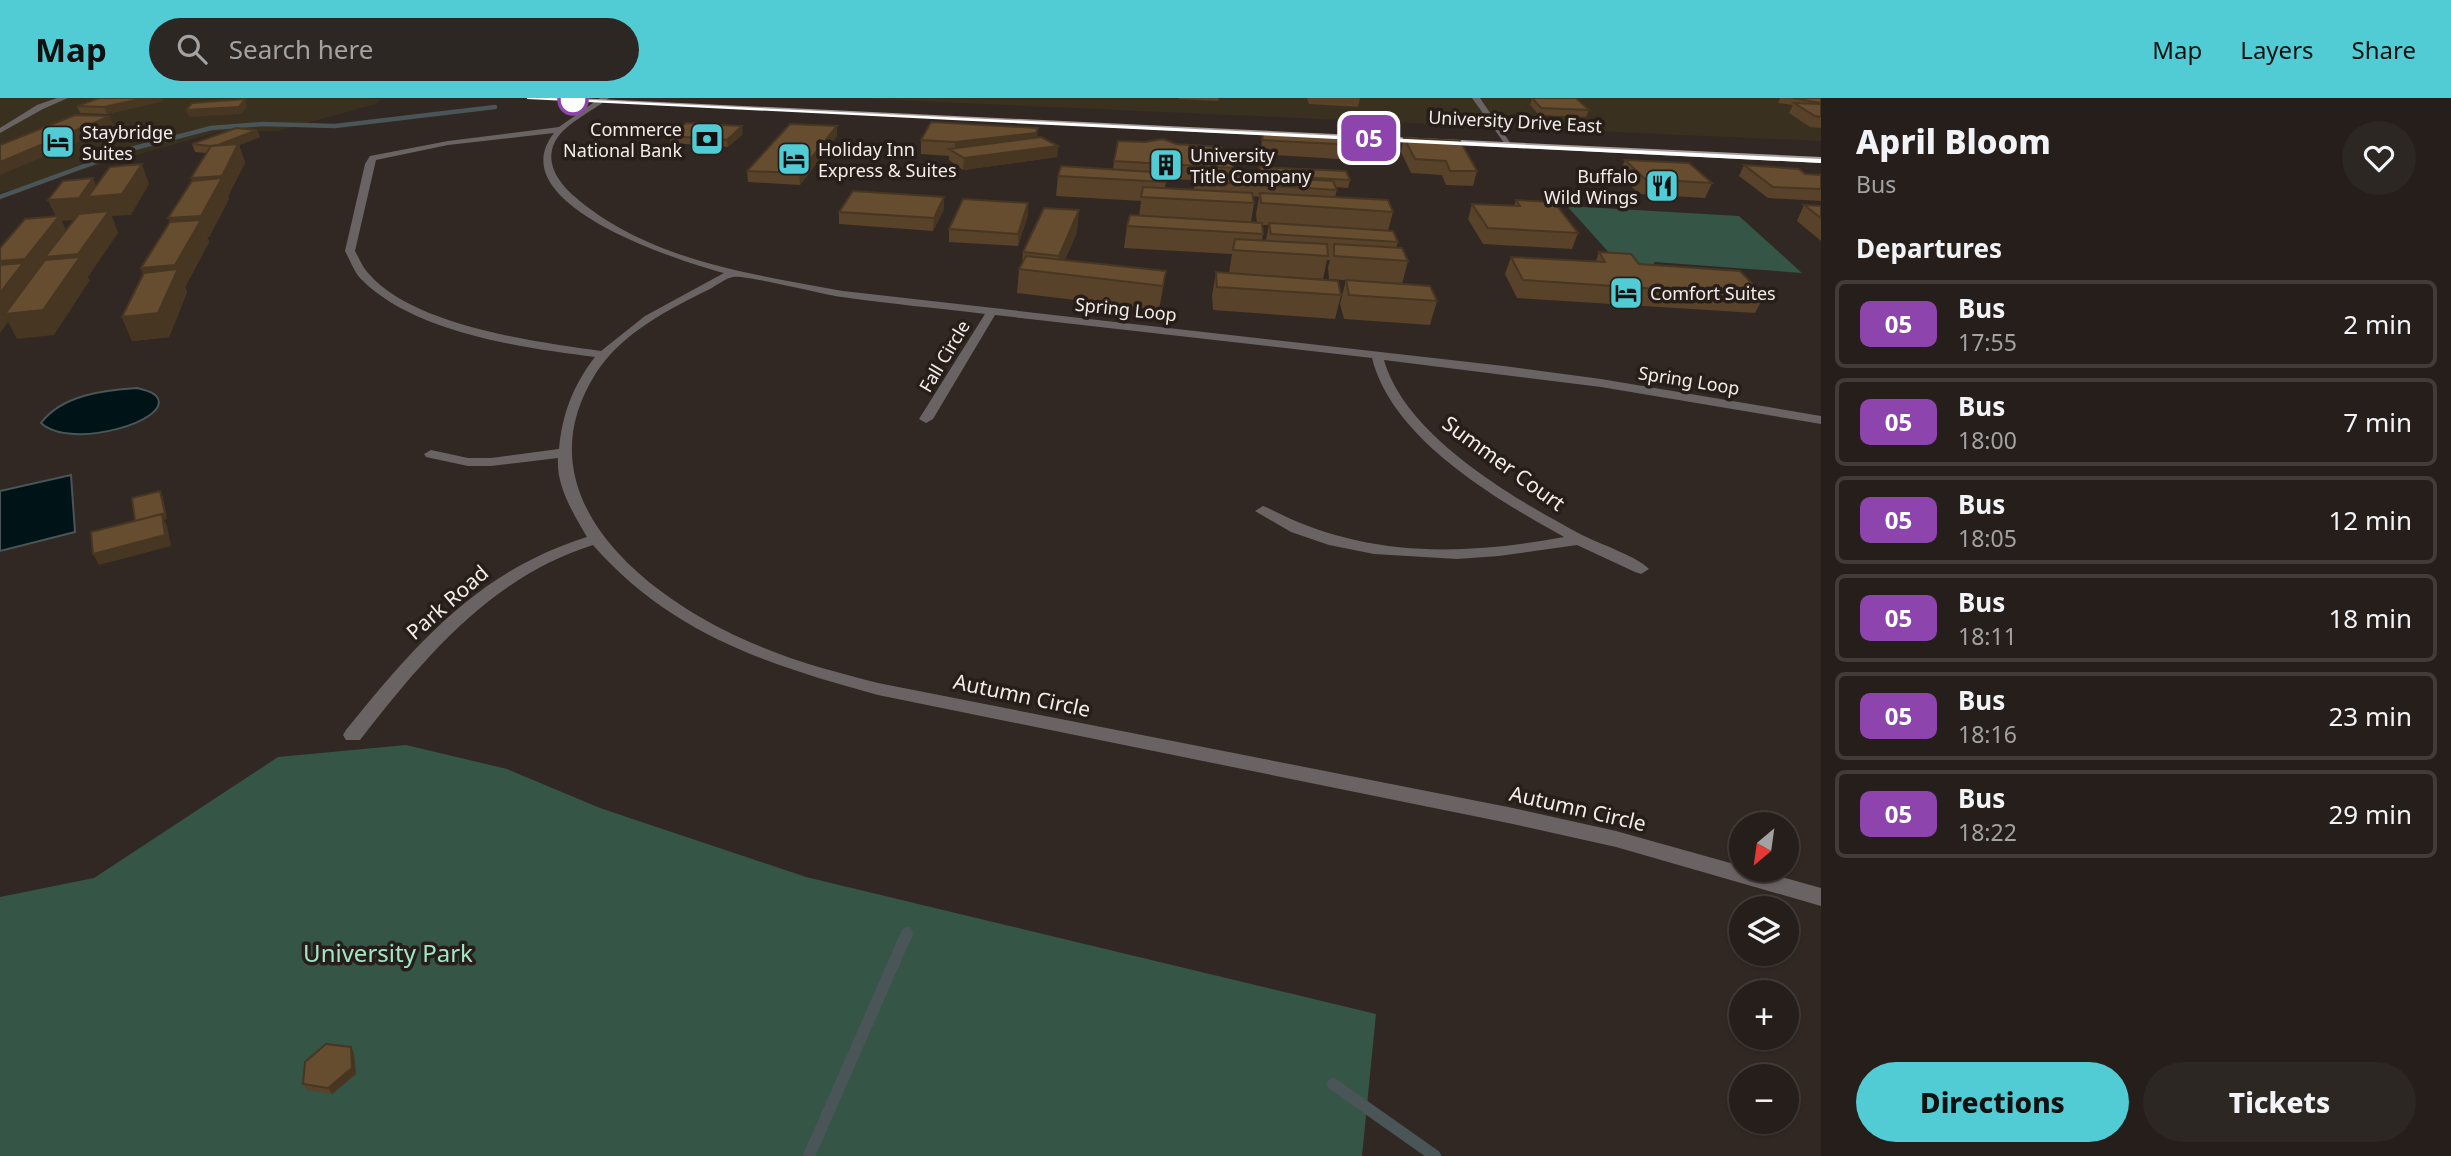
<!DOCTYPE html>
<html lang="en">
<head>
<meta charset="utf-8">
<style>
  body { margin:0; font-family:"Noto Sans",sans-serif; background:#2d2723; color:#f1f3f6; height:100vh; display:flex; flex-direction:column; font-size:26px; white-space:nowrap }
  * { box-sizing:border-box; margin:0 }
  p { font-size:23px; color:#a3a2a2 }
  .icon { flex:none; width:38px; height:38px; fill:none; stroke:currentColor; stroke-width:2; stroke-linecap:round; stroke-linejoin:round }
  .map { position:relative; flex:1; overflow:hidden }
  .details { display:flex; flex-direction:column; background:#251e1a; width:630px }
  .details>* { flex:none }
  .badge { padding:0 14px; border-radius:10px; font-size:24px; line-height:46px }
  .needle { width:46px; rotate:209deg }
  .tools { position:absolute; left:1729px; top:714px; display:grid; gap:14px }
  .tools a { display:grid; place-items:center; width:70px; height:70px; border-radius:50%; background:#251e1a; box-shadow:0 2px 5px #0004,0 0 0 2px #423c39; font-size:35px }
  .map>.badge { position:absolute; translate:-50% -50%; box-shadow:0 0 0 4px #fff }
  h2 { padding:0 35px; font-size:26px; line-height:63px }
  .round { display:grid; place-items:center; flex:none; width:74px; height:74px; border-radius:37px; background:#2d2723 }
  .summary { display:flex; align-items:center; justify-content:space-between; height:119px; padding:0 35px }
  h1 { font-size:33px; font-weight:800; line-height:52px }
  .primary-button { display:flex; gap:14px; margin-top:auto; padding:14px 35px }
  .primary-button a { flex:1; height:80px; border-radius:42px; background:#51ccd4; color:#111; font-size:28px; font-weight:800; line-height:80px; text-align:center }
  .primary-button a+a { background:#2d2723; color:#f1f3f6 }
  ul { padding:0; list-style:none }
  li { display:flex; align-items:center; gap:21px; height:88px; margin:0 14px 10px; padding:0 21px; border:4px solid #423c39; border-radius:10px }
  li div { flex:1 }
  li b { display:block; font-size:26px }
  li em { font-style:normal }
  li .badge { min-width:77px; font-weight:700; text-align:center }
  header { display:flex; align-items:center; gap:42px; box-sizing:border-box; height:98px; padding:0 35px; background:#51ccd4; color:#111 }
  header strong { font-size:33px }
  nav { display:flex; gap:38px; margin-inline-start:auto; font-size:24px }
  .search { width:490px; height:63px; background:#2d2723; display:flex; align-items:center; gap:18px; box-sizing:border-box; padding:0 24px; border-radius:38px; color:#a3a2a2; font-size:26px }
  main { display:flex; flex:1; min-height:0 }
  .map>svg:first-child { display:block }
</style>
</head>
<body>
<header>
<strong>Map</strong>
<div class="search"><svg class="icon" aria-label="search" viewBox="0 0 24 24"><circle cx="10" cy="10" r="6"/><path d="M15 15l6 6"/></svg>Search here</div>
<nav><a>Map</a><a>Layers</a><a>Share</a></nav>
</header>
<main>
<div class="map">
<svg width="1821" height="1058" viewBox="0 0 1821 1058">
  <rect width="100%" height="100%" fill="#312823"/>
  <!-- commercial -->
  <path fill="#393020" d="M0,0H365L382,1L376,6L278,33H222L0,95Z
    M859,0H1821V43L915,3Z"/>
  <!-- green -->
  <path fill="#355547" d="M1567,108L1739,118L1802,175L1654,164V171L1612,158Z
    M406,647L507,671L600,710L806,779L1376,916L1362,1058H0V799L94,780L278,659Z"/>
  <!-- water -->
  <path fill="#001417" stroke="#495556" stroke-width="2" d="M137,290C143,292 153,293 157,299C174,322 71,353 41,325C62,297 104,292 137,290Z
    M71,377L75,434L0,453V393Z"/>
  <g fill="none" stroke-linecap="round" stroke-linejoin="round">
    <!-- stream-far1 -->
    <path stroke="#495556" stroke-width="4.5" d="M0,99L131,51L211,30L263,26L335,28L495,9"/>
    <!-- stream -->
    <path stroke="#495556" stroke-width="12" d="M1333,986L1435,1058
      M809,1058L907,835"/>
    <!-- minor -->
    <path fill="#696364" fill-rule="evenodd" d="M57,0H68L43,11L0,35V30L37,7Z
      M600,0H609C591,15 557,28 552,52C548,71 562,87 574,98C647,162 751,176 843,193L1504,268L1601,281L1821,318V326L1601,289L1384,262C1406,339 1515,401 1582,437C1598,445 1640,460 1649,471L1641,476L1635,474L1577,447L1499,458L1457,461L1374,456L1329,447L1291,434L1255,413L1263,408L1268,410C1364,460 1459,458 1564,439C1496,401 1392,341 1372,260L995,217L933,321L926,325L919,321L985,216C937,210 890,206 842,199C825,197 743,176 733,179C726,180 717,187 710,191C669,211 622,235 596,275C516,401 652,504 757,547C796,564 837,574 878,585L1513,710L1616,733L1741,768V772H1756L1821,790V808L1616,749L1513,726L878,597C768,567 671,536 593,447C491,479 424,560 360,642H346L343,637L346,632C416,546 478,473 587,439C573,415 556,388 558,360L491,368H468L426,359L424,356L431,352L468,360H491L559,351C562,317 573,287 595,259C523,250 414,235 361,181C354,174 350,162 345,153L365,66L370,58L448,43L559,29ZM554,35C498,106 679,163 724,175L645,218L601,253C536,244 414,228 369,176C363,170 359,160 355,153L376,62L448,47Z
      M1472,0H1480L1513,49H1507Z"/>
    <!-- major -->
    <path fill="#a79c9e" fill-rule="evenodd" d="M526,0H576L1821,59V65Z"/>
  </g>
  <!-- wall -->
  <path fill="#584229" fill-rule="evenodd" d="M99,0H162L163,3L107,16L80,15L77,8Z
    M1179,0H1219L1218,3L1179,1Z
    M1307,0H1360L1358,9L1309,6Z
    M1532,0L1589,12L1586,19L1539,17L1530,7Z
    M1780,0H1821V30L1810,29L1789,15L1793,7L1778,5Z
    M837,28V38L800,87L748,84L747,73Z
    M257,32L260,39L239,47L245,65L228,98L229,101L209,139H207L209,144L185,189L187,194L169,239L132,243L122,219L143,176L141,170L170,124L168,120L192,83L206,55L195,54L192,46Z
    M743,36L728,49L670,45V38Z
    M1263,36L1374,48L1371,63L1260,56Z
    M1037,40L1058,48L1057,59L963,72L949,62V58L921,56V42Z
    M1404,40L1477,73L1473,88L1446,87L1442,77L1411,75L1401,54Z
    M1176,46L1233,70L1232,77L1258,79L1259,69L1350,82L1348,90L1336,89L1337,92L1335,99L1393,114L1388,133L1398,144L1396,150L1408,163L1402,186L1437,203L1430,227L1344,221L1340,206L1346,182L1358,183L1329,181L1328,169L1330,162H1327L1323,181L1229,175L1232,156L1124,150L1127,128L1139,118L1141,103L1056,98L1058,78L1113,72L1114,63ZM1166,81L1194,82V92L1165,90ZM1253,98L1259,99L1256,116L1257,125L1251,124L1254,105ZM1262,127H1269L1266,142H1262L1263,136Z
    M1625,62L1712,85L1705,100L1639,96L1619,76Z
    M1744,67L1805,76L1821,77V103L1768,100L1739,78Z
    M1516,102L1578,135L1572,151L1483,146L1468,121L1472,106L1514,108Z
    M1028,105V117L1018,148L949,144V131Z
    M1804,107L1821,108V143L1797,123Z
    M944,111L933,133L839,126V114Z
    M1077,134L1065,162L1166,173L1159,212L1017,195L1019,171L1022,165L1023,154Z
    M1599,154L1639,166L1764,198L1755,215L1517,200L1505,176L1511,159L1596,163Z
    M1216,174L1341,197L1335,221L1213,212L1212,198Z
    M351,949L354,956L356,976L332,996L307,992L303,986Z"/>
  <!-- shaded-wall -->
  <path fill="#473622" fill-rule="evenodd" d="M145,0H162L163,3L107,16L104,9Z
    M245,1L247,8L241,16L189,19L186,12Z
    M110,18L114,29L0,77V64Z
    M742,28L743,36L728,49L727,42Z
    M837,28V38L800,87L799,75Z
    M1038,30L1037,43L955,55V44Z
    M257,32L260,39L239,47L245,65L228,98L229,101L209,139H207L209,144L185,189L187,194L169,239L132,243L122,219L151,194L141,170L177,142L168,120L199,101L191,80L214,49Z
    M1058,48L1057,59L963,72L964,60Z
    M142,66L149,86L131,117L112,118L118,135L88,179L90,182L54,237L17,241L8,224L0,235V163L57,121L48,102L93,80L100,98ZM94,112L97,120L69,139L62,123L88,121Z
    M944,99V111L933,133L934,120Z
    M1028,105V117L1018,148V136Z
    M1079,112L1077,134L1059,176H1058L1059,158Z
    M160,393L163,399L167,421L164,422L167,428L171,448L99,467L93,456L135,423Z
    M351,949L354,956L356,976L332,996L328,990Z"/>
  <!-- building -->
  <path fill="#664d30" stroke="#473622" stroke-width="2" d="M99,0H145L104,9L77,8Z
    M1532,0H1576L1589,12L1541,10Z
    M1793,0H1821V5Z
    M245,1L239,9L186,12L192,5Z
    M1794,5L1821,6V19L1815,18Z
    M75,17L110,18L0,64V47Z
    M931,24L1038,30L1036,35L955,44L921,42Z
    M686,25L742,28L727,42L670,38Z
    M790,26L837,28L799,75L747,73Z
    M236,30L257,32L218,47L210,48L192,46Z
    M1263,36L1372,42L1374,48L1262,42Z
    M1041,39L1058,48L964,60L949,51Z
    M1404,40L1460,43L1477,73H1450L1446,63L1415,61Z
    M1163,41L1176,46L1221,49L1220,57L1232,58L1233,70L1114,63L1118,43L1145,44Z
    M238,46L222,78L191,80L211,48Z
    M1625,62L1689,65L1712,85L1645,81Z
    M142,66L122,96L88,99L110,69Z
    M1744,67L1799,71L1805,76L1821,77V91L1773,89Z
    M1061,68L1167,75L1166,84L1058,78Z
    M1259,69L1346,73L1350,82L1261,77Z
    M1196,75L1333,83L1337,92L1196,83Z
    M93,80L79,100L48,102L63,83Z
    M222,80L201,118L168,120L192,83Z
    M1143,89L1252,95L1254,105L1141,99Z
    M853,93L944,99L934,120L839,114Z
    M1260,95L1388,102L1393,114L1261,105Z
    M963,101L1028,105L1018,136L949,131Z
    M1516,102L1554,104L1578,135L1488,130L1472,106L1520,108Z
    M1804,107L1821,108V120Z
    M1044,110L1079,112L1059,158L1023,154Z
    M109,113L78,156L45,159L79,116Z
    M1130,117L1262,125L1263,136L1127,128Z
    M59,118L25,161L0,163V150L25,121Z
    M201,122L175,167L141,170L170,124Z
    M1269,125L1393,133L1398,144L1271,136Z
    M1235,141L1327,146L1328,158L1233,152Z
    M1334,146L1402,150L1408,163L1334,158Z
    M1599,154L1631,156L1639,166L1740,173L1764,198L1523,182L1511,159L1605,164Z
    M1026,158L1166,173L1163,188L1019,171Z
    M80,159L43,212L5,216L45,162Z
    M23,165L0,195V167Z
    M178,171L158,215L122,219L144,175Z
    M1216,174L1338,183L1341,197L1217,189Z
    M1346,182L1430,188L1437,203L1349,197Z
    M160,393L165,415L135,423L132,400Z
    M162,416L165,437L93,456L91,434Z
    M326,946L351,949L352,970L328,990L303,986L305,964Z"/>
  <!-- line -->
  <path fill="#8e44ad" stroke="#fff" stroke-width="2" d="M527,0H530L1821,62V64Z"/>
  <!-- icons -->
  <defs>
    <symbol id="bank-square" viewBox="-11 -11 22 22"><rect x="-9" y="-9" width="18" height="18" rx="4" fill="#51ccd4" stroke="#271e19"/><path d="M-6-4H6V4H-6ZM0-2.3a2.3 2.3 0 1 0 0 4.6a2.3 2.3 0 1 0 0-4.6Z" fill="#111"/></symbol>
    <symbol id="hotel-square" viewBox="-11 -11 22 22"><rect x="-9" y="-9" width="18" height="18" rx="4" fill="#51ccd4" stroke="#271e19"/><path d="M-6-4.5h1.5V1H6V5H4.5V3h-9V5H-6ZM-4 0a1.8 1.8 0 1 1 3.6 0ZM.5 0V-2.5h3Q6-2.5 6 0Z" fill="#111"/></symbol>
    <symbol id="building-square" viewBox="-11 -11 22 22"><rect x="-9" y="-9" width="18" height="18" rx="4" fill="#51ccd4" stroke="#271e19"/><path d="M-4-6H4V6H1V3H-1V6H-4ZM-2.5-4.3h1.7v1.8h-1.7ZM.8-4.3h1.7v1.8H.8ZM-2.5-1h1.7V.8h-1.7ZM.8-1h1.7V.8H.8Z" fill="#111"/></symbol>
    <symbol id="restaurant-square" viewBox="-11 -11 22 22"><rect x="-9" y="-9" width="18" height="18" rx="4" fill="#51ccd4" stroke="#271e19"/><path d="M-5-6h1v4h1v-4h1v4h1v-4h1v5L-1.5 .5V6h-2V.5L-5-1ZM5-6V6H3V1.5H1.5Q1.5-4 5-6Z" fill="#111"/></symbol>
  </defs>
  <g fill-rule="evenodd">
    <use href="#bank-square" x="688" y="22" width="38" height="38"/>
    <use href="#hotel-square" x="39" y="25" width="38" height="38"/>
    <use href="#hotel-square" x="775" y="42" width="38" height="38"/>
    <use href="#building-square" x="1147" y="48" width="38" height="38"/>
    <use href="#restaurant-square" x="1643" y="69" width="38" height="38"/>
    <use href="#hotel-square" x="1607" y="176" width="38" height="38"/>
  </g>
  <!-- markers -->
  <circle fill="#fff" stroke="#8e44ad" stroke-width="3.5" cx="573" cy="2" r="14"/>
  <g text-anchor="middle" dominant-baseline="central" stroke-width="7" stroke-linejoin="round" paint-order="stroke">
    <!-- far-street labels -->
    <g font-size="18" fill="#f3ece9" stroke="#271e19">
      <text transform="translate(1515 23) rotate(3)">University Drive East</text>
      <text transform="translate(1126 211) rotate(6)">Spring Loop</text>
      <text transform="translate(944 258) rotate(-59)">Fall Circle</text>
      <text transform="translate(1689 282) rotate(9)">Spring Loop</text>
    </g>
    <!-- far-poi labels -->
    <g font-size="18" fill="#f3ece9" stroke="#271e19" text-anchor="start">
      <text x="682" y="31" text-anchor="end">Commerce<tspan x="682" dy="21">National Bank</tspan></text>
      <text x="82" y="34">Staybridge<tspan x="82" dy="21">Suites</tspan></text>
      <text x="818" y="51">Holiday Inn<tspan x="818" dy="21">Express &amp; Suites</tspan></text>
      <text x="1190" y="57">University<tspan x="1190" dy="21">Title Company</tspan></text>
      <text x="1638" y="78" text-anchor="end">Buffalo<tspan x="1638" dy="21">Wild Wings</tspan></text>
      <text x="1650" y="195">Comfort Suites</text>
    </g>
    <!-- street labels -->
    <g font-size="21" fill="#f3ece9" stroke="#271e19">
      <text transform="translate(1504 365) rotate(36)">Summer Court</text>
      <text transform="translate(447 504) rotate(-41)">Park Road</text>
      <text transform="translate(1022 597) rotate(12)">Autumn Circle</text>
      <text transform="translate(1578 710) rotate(13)">Autumn Circle</text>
    </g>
    <!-- near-park labels -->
    <g font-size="24" fill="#a0e7c6" stroke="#271e19">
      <text x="388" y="854">University Park</text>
    </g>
  </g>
</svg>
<div class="tools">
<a><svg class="needle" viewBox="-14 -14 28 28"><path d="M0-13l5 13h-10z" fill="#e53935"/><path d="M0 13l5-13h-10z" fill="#a3a2a2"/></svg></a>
<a><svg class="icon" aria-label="layers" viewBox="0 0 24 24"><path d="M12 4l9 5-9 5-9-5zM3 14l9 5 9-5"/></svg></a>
<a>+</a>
<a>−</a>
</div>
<b class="badge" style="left:1369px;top:40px;background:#8e44ad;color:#fff">05</b>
</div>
<section class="details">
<div class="summary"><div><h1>April Bloom</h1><p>Bus</p></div><a class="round"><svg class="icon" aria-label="heart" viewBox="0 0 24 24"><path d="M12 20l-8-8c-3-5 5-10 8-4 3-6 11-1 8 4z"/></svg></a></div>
<h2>Departures</h2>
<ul>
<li><span class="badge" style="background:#8e44ad;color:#fff">05</span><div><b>Bus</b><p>17:55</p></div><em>2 min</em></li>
<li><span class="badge" style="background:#8e44ad;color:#fff">05</span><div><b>Bus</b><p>18:00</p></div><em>7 min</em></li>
<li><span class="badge" style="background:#8e44ad;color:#fff">05</span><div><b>Bus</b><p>18:05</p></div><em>12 min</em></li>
<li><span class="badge" style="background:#8e44ad;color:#fff">05</span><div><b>Bus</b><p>18:11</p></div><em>18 min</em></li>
<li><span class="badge" style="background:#8e44ad;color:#fff">05</span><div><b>Bus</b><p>18:16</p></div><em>23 min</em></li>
<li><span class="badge" style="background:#8e44ad;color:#fff">05</span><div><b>Bus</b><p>18:22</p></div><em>29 min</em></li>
</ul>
<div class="primary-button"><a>Directions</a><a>Tickets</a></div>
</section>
</main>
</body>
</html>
